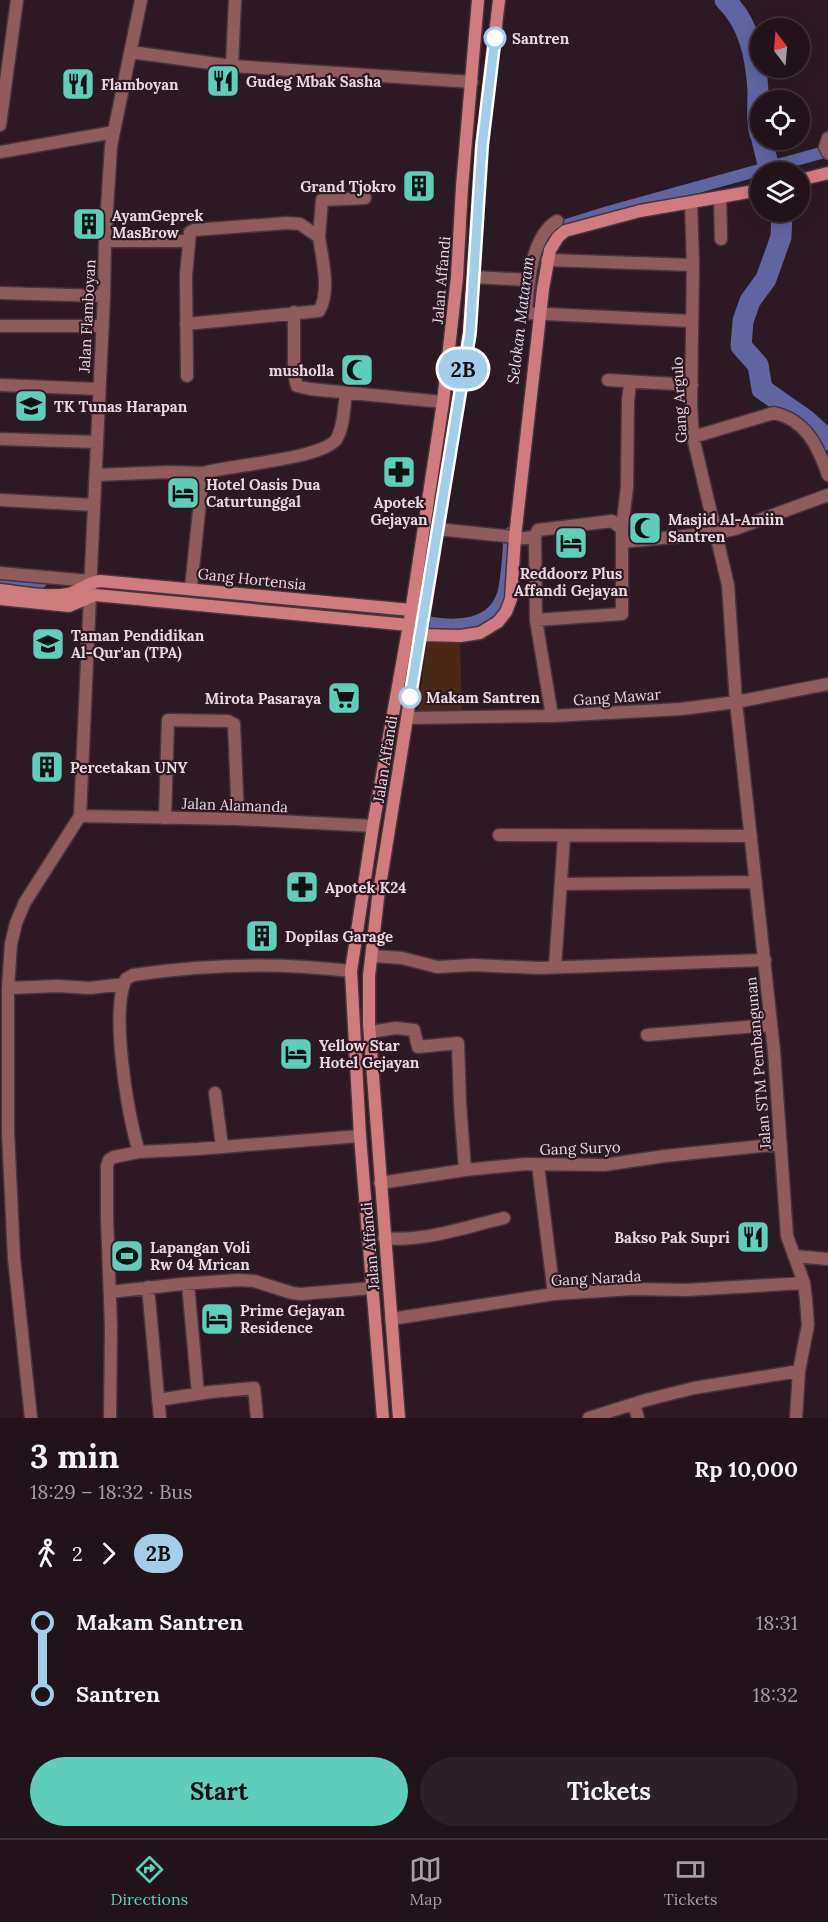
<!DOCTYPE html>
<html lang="en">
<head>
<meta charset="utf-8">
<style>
  body { margin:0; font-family:Lora,serif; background:#2e2028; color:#f1f3f6; height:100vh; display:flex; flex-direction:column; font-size:22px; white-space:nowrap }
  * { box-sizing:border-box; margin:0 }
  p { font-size:20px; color:#a29ea3 }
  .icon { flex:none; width:33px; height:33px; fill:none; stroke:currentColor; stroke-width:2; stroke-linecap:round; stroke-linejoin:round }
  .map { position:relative; height:1418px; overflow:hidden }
  .sheet { display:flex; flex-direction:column; background:#22131b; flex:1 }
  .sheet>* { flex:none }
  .badge { padding:0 12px; border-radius:20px; font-size:21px; line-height:39px }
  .needle { width:39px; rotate:344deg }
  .tools { position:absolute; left:750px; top:18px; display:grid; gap:12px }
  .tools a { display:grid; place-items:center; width:60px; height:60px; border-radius:50%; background:#22131b; box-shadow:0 3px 15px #0003,0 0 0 2px #3f323a; font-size:30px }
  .map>.badge { position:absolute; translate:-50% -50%; box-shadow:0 0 0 3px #fff }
  .legs { display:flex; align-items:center; gap:9px; height:66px; padding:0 30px; font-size:20px }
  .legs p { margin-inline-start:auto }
  .headline { display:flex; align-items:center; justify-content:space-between; height:102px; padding:0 30px }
  h1 { font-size:33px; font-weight:800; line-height:45px }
  .cta { display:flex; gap:12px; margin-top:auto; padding:12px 30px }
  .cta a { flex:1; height:69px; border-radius:36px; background:#5cceba; color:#111; font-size:24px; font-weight:800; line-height:69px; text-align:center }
  .cta a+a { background:#2e2028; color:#f1f3f6 }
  ul { padding:0 30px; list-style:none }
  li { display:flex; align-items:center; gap:21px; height:72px; font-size:22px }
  li i { display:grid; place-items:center; width:9px; height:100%; margin:0 8px; background:currentColor }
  li i::after { content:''; width:15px; height:15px; margin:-8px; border:4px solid; border-radius:50%; background:#22131b }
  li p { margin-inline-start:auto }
  li:first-child i { background:linear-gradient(#0000 50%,currentColor 0) }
  li:last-child i { background:linear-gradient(currentColor 50%,#0000 0) }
  .dock { display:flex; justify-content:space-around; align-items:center; height:84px; border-top:2px solid #3f323a; background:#22131b; font-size:16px; color:#a29ea3 }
  .dock a { display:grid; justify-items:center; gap:3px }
  .dock .active { color:#5cceba }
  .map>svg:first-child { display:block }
</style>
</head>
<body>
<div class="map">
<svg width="828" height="1418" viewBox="0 0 828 1418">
  <rect width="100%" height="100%" fill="#2d1924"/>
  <!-- green -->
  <path fill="#492915" d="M429,630L460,635L462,715H417Z
    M135,1240L136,1271L118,1273V1241Z"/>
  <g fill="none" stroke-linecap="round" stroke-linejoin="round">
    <!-- canal -->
    <path stroke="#6065a1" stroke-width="12" d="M543,262L546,242L560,227L608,212L828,151
      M0,580L41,582
      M413,619C444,627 491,632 503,594C508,575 508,552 510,533"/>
    <!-- river -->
    <path stroke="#6065a1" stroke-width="21" d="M725,0C750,24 756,58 758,91C758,107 756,119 760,134
      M762,140L770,172
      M782,212L781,237L766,279L750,301L743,321L741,346L758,365L762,389L806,420L828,440"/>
    <defs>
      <path id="minor" d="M131,52L232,66L472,82
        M232,66L235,0
        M0,125L17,0
        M828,138L825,147L828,153
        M0,152L114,132
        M720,198L721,239
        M691,202L693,265L691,405L693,437L728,585L736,702L774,1051L787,1236L804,1283L806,1300L808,1325L799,1371L796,1418
        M557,221C531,236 528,285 526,313L691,321
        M319,237L322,200L365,198
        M105,241H188
        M547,260L693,265
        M473,277L529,280
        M0,293L104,296
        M294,312V374L297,386L310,389L443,402
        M186,324L319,311C331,291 322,259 319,237L300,224L287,223L194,230L190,232L186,275L187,376
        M0,326H103
        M608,380L692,385
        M0,385L99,389
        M693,437L774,413C806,420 818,446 828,475
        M0,439L96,442
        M96,475L169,472L203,473
        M0,500L94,505
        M437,529L515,537
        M535,537L536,620L552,716
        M515,539L535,537L538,530L612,521L622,529
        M622,542L715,533L735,529L828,495
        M0,573L90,581
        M191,588L203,473C229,465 326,459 337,438C344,426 344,406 346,393
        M90,591L104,296L105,241L111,146L141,0
        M536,620L622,614V529L627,487L628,402L630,382
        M407,718L552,716L681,709L736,702L828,684
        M165,818L168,720L228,721L234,724L238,819
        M499,835L751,836
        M561,884L756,882
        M372,956L402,958L437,967L473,965L539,968L765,960
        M555,967L564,837
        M8,988L58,986L90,988L124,984
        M370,1032L396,1028L414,1030L418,1047L458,1043L460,1103L465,1170
        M647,1035L771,1025
        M215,1093L222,1146
        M139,1152C128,1115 110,1012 126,979L133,975C206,964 278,962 351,971
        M538,1165L554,1294
        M380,1183L465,1170L526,1164L604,1165L665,1156L781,1144
        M384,1238C425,1242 465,1227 504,1218
        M794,1256L828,1259
        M188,1284L198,1394
        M148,1287L160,1418
        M110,1292L182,1284L238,1280L254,1281L292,1293L301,1294L372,1288
        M391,1319L554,1294L633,1289L686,1290L804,1283
        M158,1400L210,1392L254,1388L257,1418
        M634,1404L638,1418
        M31,1418L14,1258L8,1132V988L11,944L16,923L25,902L80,816
        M110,1418L111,1327L107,1218V1166L109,1160L114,1157L139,1152L198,1149L360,1136
        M589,1418L646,1400L694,1388L799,1371"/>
      <path id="tertiary" d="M90,596L80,816L238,819L373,826"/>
      <path id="secondary" d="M800,180L828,173
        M0,590C21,592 47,598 68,594C80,591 88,582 100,581L411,610
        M0,599L69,606L95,595L409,625
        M422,635L460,636L480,633L498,622L506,612L511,599L515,537L543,289L550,250L558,237L565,231L640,211L760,190
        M383,1418L360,1136L351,971L373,826L410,619L443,402L457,277L462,187L478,0
        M399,1418L369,1024V976L378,898L469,333L482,146L499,0"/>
    </defs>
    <!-- minor casing -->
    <use href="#minor" stroke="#47343e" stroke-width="15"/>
    <!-- tertiary casing -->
    <use href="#tertiary" stroke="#47343e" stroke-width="15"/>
    <!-- secondary casing -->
    <use href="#secondary" stroke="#47343e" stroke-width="15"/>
    <!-- minor -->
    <use href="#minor" stroke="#905b5d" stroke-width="12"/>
    <!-- tertiary -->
    <use href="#tertiary" stroke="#905b5d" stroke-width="12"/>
    <!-- secondary -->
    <use href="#secondary" stroke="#d07c7f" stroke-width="12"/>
  </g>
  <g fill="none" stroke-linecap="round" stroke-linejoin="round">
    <defs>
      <path id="line-1" d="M410,697L470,333L482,146L495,38"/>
    </defs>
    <!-- line-1 casing -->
    <use href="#line-1" stroke="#fff" stroke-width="14"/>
    <!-- line-1 -->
    <use href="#line-1" stroke="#a1cfeb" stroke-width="9"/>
  </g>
  <!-- icons -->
  <defs>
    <symbol id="restaurant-square" viewBox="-11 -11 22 22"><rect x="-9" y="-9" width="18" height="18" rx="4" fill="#5cceba" stroke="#2d1924"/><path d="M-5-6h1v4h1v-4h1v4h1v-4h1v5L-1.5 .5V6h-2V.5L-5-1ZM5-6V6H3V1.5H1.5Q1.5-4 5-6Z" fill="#111"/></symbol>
    <symbol id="building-square" viewBox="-11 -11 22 22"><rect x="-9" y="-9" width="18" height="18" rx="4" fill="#5cceba" stroke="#2d1924"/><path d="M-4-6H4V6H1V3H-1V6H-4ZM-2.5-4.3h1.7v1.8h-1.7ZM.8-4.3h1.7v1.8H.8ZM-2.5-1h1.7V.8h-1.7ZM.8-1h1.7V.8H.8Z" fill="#111"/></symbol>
    <symbol id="mosque-square" viewBox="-11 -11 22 22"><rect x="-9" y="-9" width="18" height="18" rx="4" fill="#5cceba" stroke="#2d1924"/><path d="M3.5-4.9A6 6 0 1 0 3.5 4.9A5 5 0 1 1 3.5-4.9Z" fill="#111"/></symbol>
    <symbol id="school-square" viewBox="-11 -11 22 22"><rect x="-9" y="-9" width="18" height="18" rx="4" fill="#5cceba" stroke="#2d1924"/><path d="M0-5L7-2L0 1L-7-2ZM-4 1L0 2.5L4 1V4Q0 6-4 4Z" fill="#111"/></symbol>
    <symbol id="pharmacy-square" viewBox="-11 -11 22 22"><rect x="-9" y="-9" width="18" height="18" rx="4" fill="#5cceba" stroke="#2d1924"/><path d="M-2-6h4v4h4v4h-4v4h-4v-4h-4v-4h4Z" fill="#111"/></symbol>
    <symbol id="hotel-square" viewBox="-11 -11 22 22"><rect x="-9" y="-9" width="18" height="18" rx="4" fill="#5cceba" stroke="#2d1924"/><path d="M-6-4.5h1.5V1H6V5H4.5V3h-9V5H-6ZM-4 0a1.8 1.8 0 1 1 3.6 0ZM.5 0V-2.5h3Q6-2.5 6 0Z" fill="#111"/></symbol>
    <symbol id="supermarket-square" viewBox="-11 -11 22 22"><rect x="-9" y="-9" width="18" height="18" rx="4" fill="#5cceba" stroke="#2d1924"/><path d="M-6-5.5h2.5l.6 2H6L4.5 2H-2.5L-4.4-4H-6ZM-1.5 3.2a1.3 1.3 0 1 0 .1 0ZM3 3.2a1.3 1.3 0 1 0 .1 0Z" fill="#111"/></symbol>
    <symbol id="stadium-square" viewBox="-11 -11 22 22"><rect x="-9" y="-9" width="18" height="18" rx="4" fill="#5cceba" stroke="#2d1924"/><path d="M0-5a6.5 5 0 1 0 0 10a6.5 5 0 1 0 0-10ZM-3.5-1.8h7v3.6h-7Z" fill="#111"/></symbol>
  </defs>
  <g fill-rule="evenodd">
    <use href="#restaurant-square" x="204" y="62" width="38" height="38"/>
    <use href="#restaurant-square" x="59" y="65" width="38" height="38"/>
    <use href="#building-square" x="400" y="167" width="38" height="38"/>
    <use href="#building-square" x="70" y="205" width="38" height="38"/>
    <use href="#mosque-square" x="338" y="351" width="38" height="38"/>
    <use href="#school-square" x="12" y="387" width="38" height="38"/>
    <use href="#pharmacy-square" x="380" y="453" width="38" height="38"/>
    <use href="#hotel-square" x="164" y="474" width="38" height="38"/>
    <use href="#mosque-square" x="626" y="509" width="38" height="38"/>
    <use href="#hotel-square" x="552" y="524" width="38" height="38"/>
    <use href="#school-square" x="29" y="625" width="38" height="38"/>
    <use href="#supermarket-square" x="325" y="679" width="38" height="38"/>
    <use href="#building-square" x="28" y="748" width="38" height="38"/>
    <use href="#pharmacy-square" x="283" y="868" width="38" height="38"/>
    <use href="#building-square" x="243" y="917" width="38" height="38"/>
    <use href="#hotel-square" x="277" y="1035" width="38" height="38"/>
    <use href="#restaurant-square" x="734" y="1218" width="38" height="38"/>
    <use href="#stadium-square" x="108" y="1237" width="38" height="38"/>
    <use href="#hotel-square" x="198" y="1300" width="38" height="38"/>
  </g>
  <!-- markers -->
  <g fill="#fff" stroke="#a1cfeb" stroke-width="3">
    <circle cx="495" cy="38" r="10"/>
    <circle cx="410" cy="697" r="10"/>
  </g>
  <g text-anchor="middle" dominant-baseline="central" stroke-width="4.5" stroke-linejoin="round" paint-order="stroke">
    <!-- stop labels -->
    <g font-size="15" font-weight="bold" fill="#e7d8e0" stroke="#2d1924" text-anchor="start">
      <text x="512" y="38">Santren</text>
      <text x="426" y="697">Makam Santren</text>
    </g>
    <!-- poi labels -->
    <g font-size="15" font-weight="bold" fill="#e7d8e0" stroke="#2d1924" text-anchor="start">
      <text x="246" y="81">Gudeg Mbak Sasha</text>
      <text x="101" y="84">Flamboyan</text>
      <text x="396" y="186" text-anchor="end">Grand Tjokro</text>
      <text x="112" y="215">AyamGeprek<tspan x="112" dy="17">MasBrow</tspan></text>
      <text x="334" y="370" text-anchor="end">musholla</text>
      <text x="54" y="406">TK Tunas Harapan</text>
      <text x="206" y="484">Hotel Oasis Dua<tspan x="206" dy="17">Caturtunggal</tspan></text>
      <text x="399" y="502" text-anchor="middle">Apotek<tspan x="399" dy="17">Gejayan</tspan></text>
      <text x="668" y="519">Masjid Al-Amiin<tspan x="668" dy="17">Santren</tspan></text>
      <text x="571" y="573" text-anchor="middle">Reddoorz Plus<tspan x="571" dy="17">Affandi Gejayan</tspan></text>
      <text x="71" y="635">Taman Pendidikan<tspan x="71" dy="17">Al-Qur'an (TPA)</tspan></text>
      <text x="321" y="698" text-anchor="end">Mirota Pasaraya</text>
      <text x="70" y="767">Percetakan UNY</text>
      <text x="325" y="887">Apotek K24</text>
      <text x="285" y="936">Dopilas Garage</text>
      <text x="319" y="1045">Yellow Star<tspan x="319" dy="17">Hotel Gejayan</tspan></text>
      <text x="730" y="1237" text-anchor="end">Bakso Pak Supri</text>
      <text x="150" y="1247">Lapangan Voli<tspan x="150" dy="17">Rw 04 Mrican</tspan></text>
      <text x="240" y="1310">Prime Gejayan<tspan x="240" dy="17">Residence</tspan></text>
    </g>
    <!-- street labels -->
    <g font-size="15" fill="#e7d8e0" stroke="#2d1924">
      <text transform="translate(441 280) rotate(-85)">Jalan Affandi</text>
      <text transform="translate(87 316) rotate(-87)">Jalan Flamboyan</text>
      <text transform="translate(679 400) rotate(-93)">Gang Argulo</text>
      <text transform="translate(252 579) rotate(6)">Gang Hortensia</text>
      <text transform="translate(617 697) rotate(-4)">Gang Mawar</text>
      <text transform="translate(385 759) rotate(-81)">Jalan Affandi</text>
      <text transform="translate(235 805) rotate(2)">Jalan Alamanda</text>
      <text transform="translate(758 1063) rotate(-95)">Jalan STM Pembangunan</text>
      <text transform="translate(580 1148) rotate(-2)">Gang Suryo</text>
      <text transform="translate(370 1246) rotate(-95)">Jalan Affandi</text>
      <text transform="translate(596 1278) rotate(-3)">Gang Narada</text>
    </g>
    <!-- water labels -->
    <g font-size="16" font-style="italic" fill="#dddff2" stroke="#2d1924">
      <text transform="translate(520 320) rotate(-83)">Selokan Mataram</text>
    </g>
  </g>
</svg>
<div class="tools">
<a><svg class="needle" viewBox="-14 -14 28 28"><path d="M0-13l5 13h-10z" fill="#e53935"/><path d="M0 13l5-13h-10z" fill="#a29ea3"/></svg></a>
<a><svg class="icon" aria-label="locate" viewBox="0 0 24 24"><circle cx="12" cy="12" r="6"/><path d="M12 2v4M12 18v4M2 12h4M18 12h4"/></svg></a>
<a><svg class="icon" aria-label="layers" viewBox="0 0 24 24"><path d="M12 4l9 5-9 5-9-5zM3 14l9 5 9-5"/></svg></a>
</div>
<b class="badge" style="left:463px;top:369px;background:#a1cfeb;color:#111">2B</b>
</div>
<section class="sheet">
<div class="headline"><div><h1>3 min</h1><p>18:29 – 18:32 · Bus</p></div><b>Rp 10,000</b></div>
<div class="legs"><svg class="icon" aria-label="walk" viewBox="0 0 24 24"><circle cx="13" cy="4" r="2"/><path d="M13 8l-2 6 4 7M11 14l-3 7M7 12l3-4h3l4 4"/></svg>2<svg class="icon" aria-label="forward" viewBox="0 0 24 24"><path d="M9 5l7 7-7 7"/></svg><b class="badge" style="background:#a1cfeb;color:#111">2B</b></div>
<ul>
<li><i style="color:#a1cfeb"></i><b>Makam Santren</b><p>18:31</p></li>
<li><i style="color:#a1cfeb"></i><b>Santren</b><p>18:32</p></li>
</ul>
<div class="cta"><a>Start</a><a>Tickets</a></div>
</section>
<nav class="dock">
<a class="active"><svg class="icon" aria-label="directions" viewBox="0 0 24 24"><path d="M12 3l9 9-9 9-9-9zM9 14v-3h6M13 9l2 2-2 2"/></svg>Directions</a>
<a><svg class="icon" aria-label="map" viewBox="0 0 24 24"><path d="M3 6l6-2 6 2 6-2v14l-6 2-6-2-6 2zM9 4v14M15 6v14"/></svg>Map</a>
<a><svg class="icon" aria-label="tickets" viewBox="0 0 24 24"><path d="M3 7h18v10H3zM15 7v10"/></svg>Tickets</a>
</nav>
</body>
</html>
